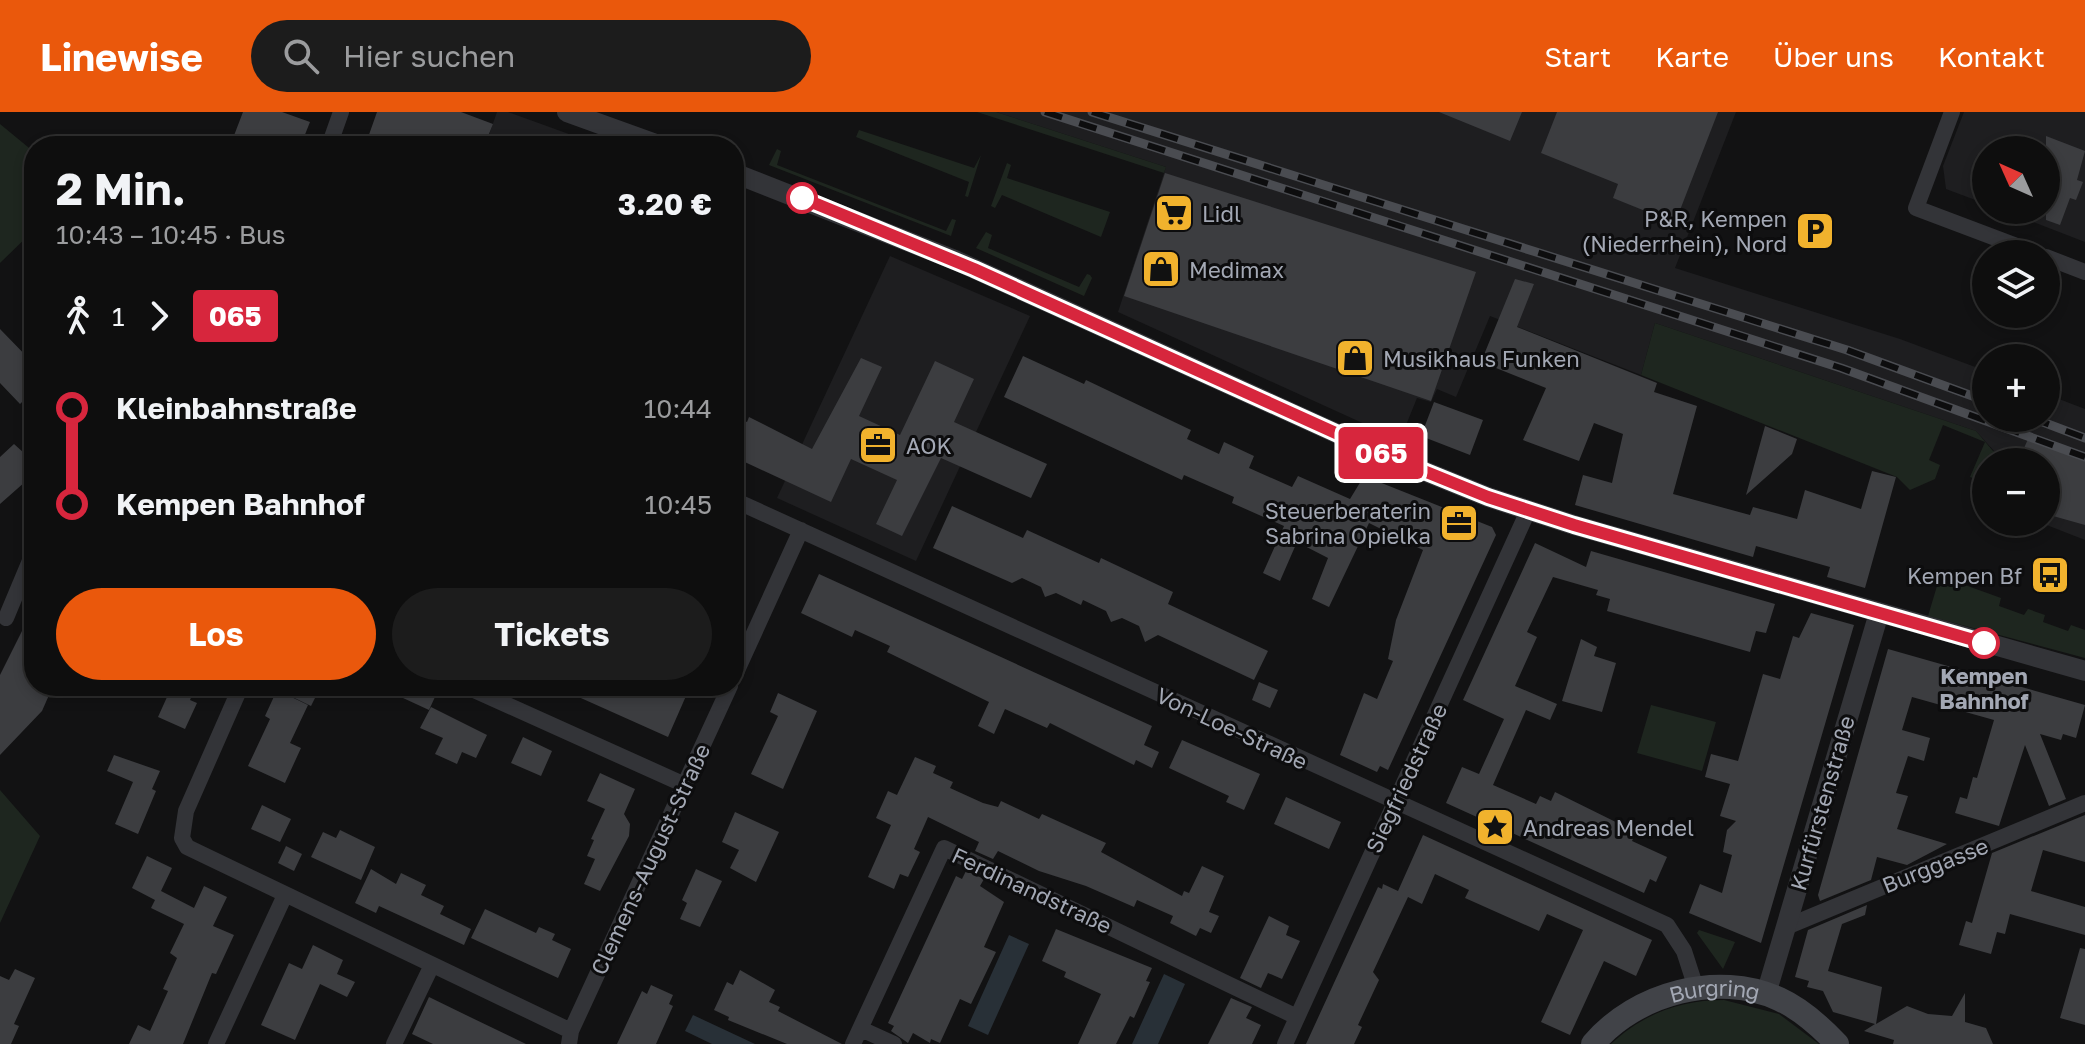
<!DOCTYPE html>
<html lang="de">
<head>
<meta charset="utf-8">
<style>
  body { margin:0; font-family:"Golos Text",sans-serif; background:#1c1c1c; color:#f1f3f6; height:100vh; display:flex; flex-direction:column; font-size:30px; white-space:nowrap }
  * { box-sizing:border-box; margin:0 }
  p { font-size:26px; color:#9b9c9e }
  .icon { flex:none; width:44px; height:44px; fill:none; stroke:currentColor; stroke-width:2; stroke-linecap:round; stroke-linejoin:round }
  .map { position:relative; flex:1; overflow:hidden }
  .sheet { position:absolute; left:24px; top:24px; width:720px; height:560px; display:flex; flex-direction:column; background:#0e0e0e; border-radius:32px; box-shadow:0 4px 12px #0003,0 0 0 2px #2e2e2e }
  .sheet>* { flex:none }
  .badge { padding:0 16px; border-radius:6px; font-size:28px; line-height:52px }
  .needle { width:52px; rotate:315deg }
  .tools { position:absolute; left:1972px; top:24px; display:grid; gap:16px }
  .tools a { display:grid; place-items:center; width:88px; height:88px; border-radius:50%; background:#0e0e0e; box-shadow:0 4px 12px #0003,0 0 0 2px #2e2e2e; font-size:40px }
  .map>.badge { position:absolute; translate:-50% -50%; box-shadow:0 0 0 4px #fff }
  .legs { display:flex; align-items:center; gap:12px; height:88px; padding:0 32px; font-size:26px }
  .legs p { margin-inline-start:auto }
  .headline { display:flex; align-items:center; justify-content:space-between; height:136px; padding:0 32px }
  h1 { font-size:44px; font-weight:700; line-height:60px }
  .primary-button { display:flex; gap:16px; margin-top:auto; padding:16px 32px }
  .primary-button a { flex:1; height:92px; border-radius:48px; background:#ea580c; color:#fff; font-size:32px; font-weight:700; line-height:92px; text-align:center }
  .primary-button a+a { background:#1c1c1c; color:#f1f3f6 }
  ul { padding:0 32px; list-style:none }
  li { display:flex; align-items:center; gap:28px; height:96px; font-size:30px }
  li i { display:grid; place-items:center; width:12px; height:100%; margin:0 10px; background:currentColor }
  li i::after { content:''; width:20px; height:20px; margin:-10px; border:6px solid; border-radius:50%; background:#0e0e0e }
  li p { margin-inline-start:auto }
  li:first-child i { background:linear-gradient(#0000 50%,currentColor 0) }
  li:last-child i { background:linear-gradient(currentColor 50%,#0000 0) }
  header { display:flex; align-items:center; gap:48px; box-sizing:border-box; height:112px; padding:0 40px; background:#ea580c; color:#fff }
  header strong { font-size:38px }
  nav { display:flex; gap:44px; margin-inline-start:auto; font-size:28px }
  .search { width:560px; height:72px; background:#1c1c1c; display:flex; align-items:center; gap:20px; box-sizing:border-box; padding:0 28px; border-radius:44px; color:#9b9c9e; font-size:30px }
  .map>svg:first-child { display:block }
</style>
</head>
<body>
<header>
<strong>Linewise</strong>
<div class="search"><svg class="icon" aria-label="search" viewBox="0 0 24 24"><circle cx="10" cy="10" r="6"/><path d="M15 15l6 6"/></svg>Hier suchen</div>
<nav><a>Start</a><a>Karte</a><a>Über uns</a><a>Kontakt</a></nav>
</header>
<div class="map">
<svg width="2085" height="932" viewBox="0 0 2085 932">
  <rect width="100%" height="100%" fill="#121213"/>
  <!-- built -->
  <path fill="#1e1e20" d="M497,0H508L602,34H485Z
    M996,0H1736L1675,156L1900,227L1986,259V306H2046V282L2085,297V428L2039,410H2046V391L2056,365L2046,360V350H2021L1994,339L1976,319L1655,211L1641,263L1490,204L1456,285L1437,277L1431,290L1417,286L1400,328L1118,200L1166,55Z
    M1964,0H2085V130L2002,98H2046V38H1986V92L1946,77L1943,54Z
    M890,144L1030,204L916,449L777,386Z"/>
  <!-- green -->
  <path fill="#1e261f" d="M977,0H996L1166,55L1164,61Z
    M0,12L34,40V118L0,151Z
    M859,18L974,56L981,43L968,85L965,84L969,70L856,25Z
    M777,37L781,39L777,53L946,119L952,107L956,108L951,124L769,53Z
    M1007,51L1011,53L1007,66L1110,100L1101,125L1002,83L995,96L991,94Z
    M986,120L992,123L988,136L1079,175L1087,162L1090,163L1092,166L1084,184L976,136Z
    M1655,211L1976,319L1993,339L2019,349L1986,350V371L1970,365L1985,330L1943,313L1929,348L1940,353L1935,367L1910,378L1897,365L1641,263Z
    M1951,468L2001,486L1999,494L2024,503L2028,497L2045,503L2043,510L2068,519L2071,513L2085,518V546L1928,504L1937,474Z
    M1651,593L1716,610L1702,659L1637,641Z
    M0,678L40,724L0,811Z
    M1699,818L1735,830L1723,857L1697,821Z
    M1724,888L1779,902L1819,932H1611C1643,902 1680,888 1724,888Z"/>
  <!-- water -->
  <path fill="#283037" d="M1009,823L1029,832L988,923L968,914Z
    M1164,862L1185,872L1158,932H1132Z
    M693,903L755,932H712L685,919Z"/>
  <!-- building -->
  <path fill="#3c3d40" d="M243,0H282L310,10L302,30L280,22L276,34H230Z
    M377,0H461L493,12L484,34H365Z
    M1439,0H1522L1510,29Z
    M1557,0H1718L1675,111L1613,86L1618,72L1541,41Z
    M2046,24L2085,39L2077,68L2083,70L2076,88L2070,86L2060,113L2046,108Z
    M1165,61L1476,160L1431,289L1124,184Z
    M1515,167L1534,172L1517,215L1657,271L1654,280L1697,294L1673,382L1750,403L1753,395L1797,407L1805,378L1861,397L1872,359L1896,365L1865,476L1827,465L1830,455L1756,434L1753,445L1575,393L1583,363L1612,371L1623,322L1594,311L1579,349L1523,328L1546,276L1481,250Z
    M0,217L34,252V278L20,292L0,271Z
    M1023,244L1084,272L1086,268L1191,318L1187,327L1219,342L1224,330L1254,344L1249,356L1292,375L1298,364L1350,387L1364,364L1492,415L1496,423L1388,658L1380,654L1377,660L1340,643L1364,581L1377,587L1393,549L1388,547L1396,508L1423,438L1369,411L1329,495L1312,487L1328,446L1297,430L1280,469L1263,461L1284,414L1232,391L1234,385L1184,363L1182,368L1004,285Z
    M861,246L882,255L859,304L900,323L935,249L974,267L954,310L1047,352L1031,386L941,346L902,424L876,412L897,368L851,347L831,390L734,345V304L747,310L749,305L812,337Z
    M1434,290L1483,308L1470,343L1421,324Z
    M1765,314L1797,327L1792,342L1746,383Z
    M2028,327L2085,349V413L2046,402L2057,363L2046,359V350H2018Z
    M14,332L34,350V362L0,392V345Z
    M952,394L1023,426L1027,418L1099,451L1101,446L1173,480L1168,492L1268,539L1254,568L1158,523L1145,530L1139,514L1122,506L1111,510L1106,499L1083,488L1081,493L1056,481L1045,485L1041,475L1022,466L1012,471L933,436Z
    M1535,431L1586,455L1591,439L1775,492L1766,521L1756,519L1750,540L1607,499L1610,487L1596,483L1598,478L1553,465L1527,520L1537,525L1515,574L1557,592L1550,608L1526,598L1493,673L1536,692L1540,684L1551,689L1555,680L1636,720L1632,729L1667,745L1656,770L1650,767L1644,781L1446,691L1462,655L1479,662L1504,607L1463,588Z
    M819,462L1152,614L1144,633L1159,640L1152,656L1136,648L1134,653L1050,611L1047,616L1005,597L994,622L978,614L989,590L887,540L890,534L855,518L852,525L801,501Z
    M34,495V574H53L42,599L0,643V563Z
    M1811,501L1854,513L1761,831L1689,801L1700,772L1722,781L1732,743L1723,740L1727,718L1736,709L1720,704L1730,672L1705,665L1711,642L1738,649L1763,562L1780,567L1793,524L1799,526Z
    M1581,527L1597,535L1594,544L1616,551L1602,600L1562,589Z
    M1888,537L2085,593L2076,626L2063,622L2061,628L2040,622L2066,687L2049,694L2025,633L1999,714L1955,701L1960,685L1967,687L1973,665L1977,666L1994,608L1912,585L1902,618L1930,626L1924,649L1908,644L1896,681L1908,684L1897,717L1947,732L1907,753L1877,745L1871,768L1820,789L1818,783Z
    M1259,570L1278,578L1270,596L1252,588Z
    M172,574H196L190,588L197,591L185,617L158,605Z
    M270,574H321L311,594Z
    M377,574H440L429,598Z
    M554,574H665L686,584L668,625Z
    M277,578L308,593L290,631L301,636L285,671L248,654L270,607L265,604Z
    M778,581L817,599L783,677L751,662L778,604L770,600Z
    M431,595L487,623L476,646L462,640L457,652L435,642L443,626L420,616Z
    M523,625L552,639L541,664L511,651Z
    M1182,628L1260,662L1244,698L1226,690L1229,684L1169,656Z
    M114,643L160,659L152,677L156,679L138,722L115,712L133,670L107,659Z
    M915,645L936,654L933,661L953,670L950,676L983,691L998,695L1001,689L1039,707L1042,702L1106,731L1101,740L1182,784L1184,779L1189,781L1202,754L1224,764L1209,800L1219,804L1211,821L1200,816L1196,824L1170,811L1173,804L1137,788L1134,795L1086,774L1039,759L998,739L993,747L975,739L979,730L928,705L914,737L920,740L908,765L900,762L894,777L868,765L891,713L876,706L888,679L897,683Z
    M600,661L635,677L624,702L630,712L629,724L600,779L584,772L595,747L587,744L594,728L591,727L605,697L587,689Z
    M1286,685L1341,710L1329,737L1274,712Z
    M262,693L291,707L280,730L251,717Z
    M735,700L779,720L756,770L730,756L739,738L722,730Z
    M2085,703V750L2043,738L2031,779L2085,795V823L2010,802L2005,822L1997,820L1991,842L1959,833L1966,809L1972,811L1992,741Z
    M340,718L375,735L361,768L311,745L323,720L336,726Z
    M1423,723L1652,828L1636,864L1604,849L1570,923L1541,910L1583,818L1547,802L1539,819L1465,786L1469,778L1435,762L1422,792L1408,785L1373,860L1379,868L1358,913L1362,915L1354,932H1306L1378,775L1382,777L1383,772L1398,779Z
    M286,734L302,742L294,759L278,751Z
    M147,744L172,756L161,779L194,796L204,774L227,785L213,814L234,823L216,862L212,861L183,932H129L138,913L150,919L168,879L163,877L177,846L170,841L184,812L151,796L155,788L132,776Z
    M371,757L396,772L401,761L426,773L421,783L444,794L440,802L471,817L464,833L379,794L376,801L355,791Z
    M696,757L722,769L700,815L680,807L687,791L682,788Z
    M966,759L984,767L980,774L1004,790L984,835L996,840L971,892L960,887L940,931L931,927L930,931L913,921L908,931L891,919L894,914L888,911L956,764L962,767Z
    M1867,793L1865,803L1842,812L1828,859L1882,875L1876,912L1907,894L1928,902L1952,904L1965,881V910L1986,916L1993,932H1893L1894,928L1864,919L1875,912L1833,900L1823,879L1807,875L1809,869L1795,865L1808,818Z
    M485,797L536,821L539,815L555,822L552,828L571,837L558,866L471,826Z
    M1269,804L1289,814L1286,823L1300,829L1282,867L1268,861L1261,876L1240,866Z
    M1056,817L1152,856L1146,869L1150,870L1134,906L1130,904L1116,932H1078L1101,882L1064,865L1066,860L1042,849Z
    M313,833L343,848L337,862L355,870L347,885L320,872L295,928L261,913L289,851L302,857Z
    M2080,836L2085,837V913L2060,906Z
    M15,857L35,866L14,912L19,914L11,932H0V864L9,868Z
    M740,858L775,878L769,890L780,895L778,899L842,932H787L728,908L729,905L714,898L727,870L733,873Z
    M651,873L673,883L669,892L673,894L656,932H617L642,879L647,882Z
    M429,885L470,905L526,932H433L412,922Z
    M1231,886L1252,895L1246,906L1261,913L1252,932H1208Z"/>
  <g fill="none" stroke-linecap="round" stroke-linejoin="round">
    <!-- minor -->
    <path stroke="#333438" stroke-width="16" d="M1952,0L1916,96L2038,142
      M329,34L341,0
      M2046,145L2085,160
      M734,388L1667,813L1684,839L1696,876
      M6,506L34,439
      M734,565L801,418
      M241,574L186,699L182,726L187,735L571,919L569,932
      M465,574L685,673
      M1786,815L2085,691
      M861,917L894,932
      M571,919L730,574
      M216,932L285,783
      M394,932L432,853
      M853,932L944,736L1297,905
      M1285,932L1528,399"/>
    <!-- tertiary -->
    <path stroke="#333438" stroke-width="20" d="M567,0L661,34
      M734,61L955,148L1382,342L1488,385L1574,413L2085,559
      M1766,882L1879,501"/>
    <!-- secondary -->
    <path stroke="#414348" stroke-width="24" id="s1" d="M1593,932C1636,881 1718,859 1779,887C1801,897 1820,914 1837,932"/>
    <defs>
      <path id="rail" d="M1045,0L1841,256L2085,345
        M1092,0L1847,238L1986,289
        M2032,306L2085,326"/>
    </defs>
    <!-- rail casing -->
    <use href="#rail" stroke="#4a4c51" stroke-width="9"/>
    <!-- rail -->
    <use href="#rail" stroke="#0d0d0e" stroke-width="6" stroke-dasharray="18" stroke-linecap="butt"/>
  </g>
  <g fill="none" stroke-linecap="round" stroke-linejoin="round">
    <defs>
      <path id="line-1" d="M802,86L974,157L1382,342L1488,385L1574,413L1984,531"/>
    </defs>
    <!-- line-1 casing -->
    <use href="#line-1" stroke="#fff" stroke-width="18"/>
    <!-- line-1 -->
    <use href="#line-1" stroke="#d7263d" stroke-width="12"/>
  </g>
  <!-- icons -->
  <defs>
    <symbol id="supermarket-square" viewBox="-11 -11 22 22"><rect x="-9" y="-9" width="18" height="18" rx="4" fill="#f1b22d" stroke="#0d0d0e"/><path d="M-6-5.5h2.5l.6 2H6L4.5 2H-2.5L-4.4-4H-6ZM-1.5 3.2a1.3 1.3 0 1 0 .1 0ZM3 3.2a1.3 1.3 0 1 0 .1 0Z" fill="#111"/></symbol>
    <symbol id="parking-square" viewBox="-11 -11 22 22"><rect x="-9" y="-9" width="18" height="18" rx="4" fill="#f1b22d" stroke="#0d0d0e"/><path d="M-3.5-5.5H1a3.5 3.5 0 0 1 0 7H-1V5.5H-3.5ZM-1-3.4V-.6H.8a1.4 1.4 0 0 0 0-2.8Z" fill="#111"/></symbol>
    <symbol id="shop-square" viewBox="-11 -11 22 22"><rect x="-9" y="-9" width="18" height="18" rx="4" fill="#f1b22d" stroke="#0d0d0e"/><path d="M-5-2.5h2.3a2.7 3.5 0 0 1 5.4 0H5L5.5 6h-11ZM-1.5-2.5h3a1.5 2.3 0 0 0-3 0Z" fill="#111"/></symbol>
    <symbol id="office-square" viewBox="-11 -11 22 22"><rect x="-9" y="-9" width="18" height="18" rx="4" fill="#f1b22d" stroke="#0d0d0e"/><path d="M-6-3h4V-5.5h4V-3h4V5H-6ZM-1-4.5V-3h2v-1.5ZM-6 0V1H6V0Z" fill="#111"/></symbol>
    <symbol id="bus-square" viewBox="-11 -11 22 22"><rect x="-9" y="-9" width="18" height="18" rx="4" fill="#f1b22d" stroke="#0d0d0e"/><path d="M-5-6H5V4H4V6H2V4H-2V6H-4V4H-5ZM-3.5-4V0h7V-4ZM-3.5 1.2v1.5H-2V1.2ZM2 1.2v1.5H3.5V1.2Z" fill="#111"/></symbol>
    <symbol id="sight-square" viewBox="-11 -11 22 22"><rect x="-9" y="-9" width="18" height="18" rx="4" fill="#f1b22d" stroke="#0d0d0e"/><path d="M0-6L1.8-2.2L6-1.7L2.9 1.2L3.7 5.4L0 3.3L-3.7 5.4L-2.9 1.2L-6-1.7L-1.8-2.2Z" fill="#111"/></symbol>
  </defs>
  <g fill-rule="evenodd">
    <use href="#supermarket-square" x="1152" y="79" width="44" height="44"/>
    <use href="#parking-square" x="1793" y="97" width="44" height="44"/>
    <use href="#shop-square" x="1139" y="135" width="44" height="44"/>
    <use href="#shop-square" x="1333" y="224" width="44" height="44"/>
    <use href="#office-square" x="856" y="311" width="44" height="44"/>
    <use href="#office-square" x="1437" y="389" width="44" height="44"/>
    <use href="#bus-square" x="2028" y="441" width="44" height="44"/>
    <use href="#sight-square" x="1473" y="693" width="44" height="44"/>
  </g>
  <!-- markers -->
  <g fill="#fff" stroke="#d7263d" stroke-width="4">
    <circle cx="802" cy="86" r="14"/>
    <circle cx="1984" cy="531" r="14"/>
  </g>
  <g text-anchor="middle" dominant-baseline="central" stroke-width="6" stroke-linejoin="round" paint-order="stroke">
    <!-- poi labels -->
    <g font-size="22" fill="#a3a8b4" stroke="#0d0d0e" text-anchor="start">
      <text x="1202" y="101">Lidl</text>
      <text x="1787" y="106" text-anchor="end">P&amp;R, Kempen<tspan x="1787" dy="25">(Niederrhein), Nord</tspan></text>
      <text x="1189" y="157">Medimax</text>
      <text x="1383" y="246">Musikhaus Funken</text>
      <text x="906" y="333">AOK</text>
      <text x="1431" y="398" text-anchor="end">Steuerberaterin<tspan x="1431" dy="25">Sabrina Opielka</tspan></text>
      <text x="2022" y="463" text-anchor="end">Kempen Bf</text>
      <text x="1523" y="715">Andreas Mendel</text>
    </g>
    <!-- stop labels -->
    <g font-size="22" font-weight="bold" fill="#a3a8b4" stroke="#0d0d0e">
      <text x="1984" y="563">Kempen<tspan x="1984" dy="25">Bahnhof</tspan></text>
    </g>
    <!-- street labels -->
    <g font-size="22" fill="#a3a8b4" stroke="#0d0d0e">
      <text transform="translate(1232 616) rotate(25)">Von-Loe-Straße</text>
      <text transform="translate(1406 666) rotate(-65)">Siegfriedstraße</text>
      <text transform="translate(1822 691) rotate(-74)">Kurfürstenstraße</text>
      <text transform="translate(650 747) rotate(-65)">Clemens-August-Straße</text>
      <text transform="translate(1935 753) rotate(-22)">Burggasse</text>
      <text transform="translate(1032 778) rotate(25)">Ferdinandstraße</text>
      <text stroke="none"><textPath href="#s1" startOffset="138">Burgring</textPath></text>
    </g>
  </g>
</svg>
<div class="tools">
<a><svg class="needle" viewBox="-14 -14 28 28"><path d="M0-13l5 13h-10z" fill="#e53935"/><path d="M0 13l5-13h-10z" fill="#9b9c9e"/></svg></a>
<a><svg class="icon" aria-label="layers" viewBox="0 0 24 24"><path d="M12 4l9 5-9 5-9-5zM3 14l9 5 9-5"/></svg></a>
<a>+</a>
<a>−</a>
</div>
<b class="badge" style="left:1381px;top:341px;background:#d7263d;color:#fff">065</b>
<section class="sheet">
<div class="headline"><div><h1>2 Min.</h1><p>10:43 – 10:45 · Bus</p></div><b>3.20 €</b></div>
<div class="legs"><svg class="icon" aria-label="walk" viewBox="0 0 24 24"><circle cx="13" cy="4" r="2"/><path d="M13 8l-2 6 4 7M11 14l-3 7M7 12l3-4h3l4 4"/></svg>1<svg class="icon" aria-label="forward" viewBox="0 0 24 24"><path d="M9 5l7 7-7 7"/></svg><b class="badge" style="background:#d7263d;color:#fff">065</b></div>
<ul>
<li><i style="color:#d7263d"></i><b>Kleinbahnstraße</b><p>10:44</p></li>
<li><i style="color:#d7263d"></i><b>Kempen Bahnhof</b><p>10:45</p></li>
</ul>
<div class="primary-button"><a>Los</a><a>Tickets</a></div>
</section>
</div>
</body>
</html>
